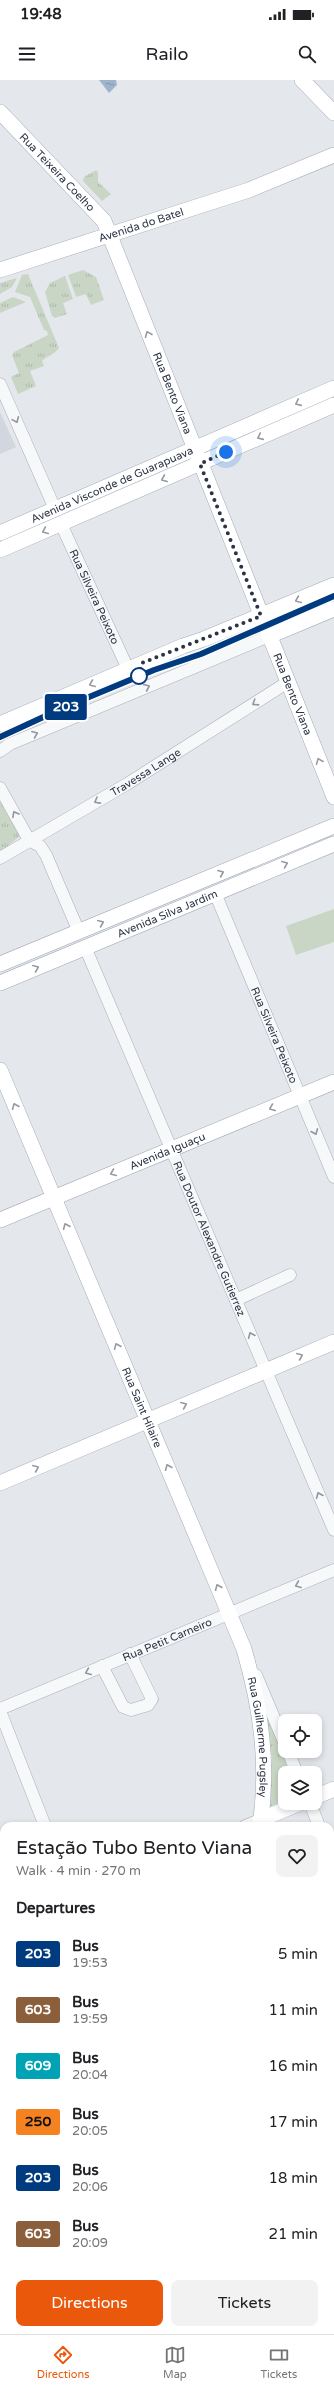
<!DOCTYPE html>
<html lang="en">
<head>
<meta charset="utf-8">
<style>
  body { margin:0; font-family:"Varela Round",sans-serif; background:#f2f2f2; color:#202124; height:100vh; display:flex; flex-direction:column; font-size:15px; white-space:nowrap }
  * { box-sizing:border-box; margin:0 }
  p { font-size:13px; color:#757577 }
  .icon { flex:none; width:22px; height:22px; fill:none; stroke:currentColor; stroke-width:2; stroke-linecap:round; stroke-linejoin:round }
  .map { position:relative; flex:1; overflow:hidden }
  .drawer { position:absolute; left:0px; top:1742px; width:334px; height:512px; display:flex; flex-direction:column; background:#fff; border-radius:12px 12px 0 0; box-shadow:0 2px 6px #0003 }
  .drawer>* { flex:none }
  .badge { padding:0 8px; border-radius:3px; font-size:14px; line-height:26px }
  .fabs { position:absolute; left:278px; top:1634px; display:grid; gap:8px }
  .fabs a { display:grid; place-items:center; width:44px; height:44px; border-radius:8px; background:#fff; box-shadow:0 2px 6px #0003; font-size:20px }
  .you { position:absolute; width:20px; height:20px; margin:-10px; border:3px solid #fff; border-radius:50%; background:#1a73e8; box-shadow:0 0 0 6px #1a73e833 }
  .map>.badge { position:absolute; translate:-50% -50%; box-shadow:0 0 0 2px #fff }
  h2 { padding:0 16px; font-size:15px; line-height:36px }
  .round { display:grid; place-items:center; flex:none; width:42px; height:42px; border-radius:8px; background:#f2f2f2 }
  .overview { display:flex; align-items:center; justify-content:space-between; height:68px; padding:0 16px }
  h1 { font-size:19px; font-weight:600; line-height:30px }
  .cta { display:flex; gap:8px; margin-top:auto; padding:8px 16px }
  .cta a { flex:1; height:46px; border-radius:8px; background:#ea580c; color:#fff; font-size:16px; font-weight:600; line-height:46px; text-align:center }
  .cta a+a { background:#f2f2f2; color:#202124 }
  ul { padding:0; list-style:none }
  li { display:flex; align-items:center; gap:12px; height:56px; padding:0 16px }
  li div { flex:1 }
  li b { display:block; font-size:15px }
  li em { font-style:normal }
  li .badge { min-width:44px; font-weight:700; text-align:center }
  .status { display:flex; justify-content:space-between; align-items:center; height:28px; padding:0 20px; background:#fff; direction:ltr }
  .status svg { height:11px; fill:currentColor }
  header { display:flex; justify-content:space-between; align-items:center; height:52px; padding:0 16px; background:#fff; font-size:18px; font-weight:600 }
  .tabs { display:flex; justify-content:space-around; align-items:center; height:56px; border-top:1px solid #e0e0e0; background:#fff; font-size:11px; color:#757577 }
  .tabs a { display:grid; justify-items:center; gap:2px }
  .tabs .current { color:#ea580c }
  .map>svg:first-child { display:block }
</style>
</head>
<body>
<div class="status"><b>19:48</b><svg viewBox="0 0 49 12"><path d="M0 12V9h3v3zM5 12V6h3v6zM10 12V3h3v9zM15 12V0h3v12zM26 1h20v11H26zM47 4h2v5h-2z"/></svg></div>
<header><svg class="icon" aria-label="menu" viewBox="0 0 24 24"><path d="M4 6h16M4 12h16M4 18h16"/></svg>Railo<svg class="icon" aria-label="search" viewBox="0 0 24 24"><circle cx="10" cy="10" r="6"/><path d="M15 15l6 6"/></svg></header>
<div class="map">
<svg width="334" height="2254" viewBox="0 0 334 2254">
  <defs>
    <pattern id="grass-tufts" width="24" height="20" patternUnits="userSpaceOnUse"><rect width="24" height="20" fill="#c9d6c5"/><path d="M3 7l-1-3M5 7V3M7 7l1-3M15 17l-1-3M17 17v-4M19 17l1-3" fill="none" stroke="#adb8ab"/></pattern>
    <pattern id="cemetery-stones" width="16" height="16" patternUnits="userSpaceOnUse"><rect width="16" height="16" fill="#c9d6c5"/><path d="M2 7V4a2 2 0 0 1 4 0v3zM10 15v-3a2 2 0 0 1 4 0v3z" fill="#adb8ab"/></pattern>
    <pattern id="water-ripples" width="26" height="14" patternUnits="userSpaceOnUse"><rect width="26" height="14" fill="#9fb4cc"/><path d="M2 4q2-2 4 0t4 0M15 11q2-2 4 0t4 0" fill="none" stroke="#8293a7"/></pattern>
  </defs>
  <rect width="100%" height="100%" fill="#e4e7ec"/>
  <!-- built -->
  <path fill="#d2d6de" d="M0,332L16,367L0,374Z"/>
  <!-- grass -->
  <path fill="url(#grass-tufts)" d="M96,90L98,92V102L111,114L102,121L83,101L84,97Z
    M83,190L96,197L104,220L91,225L86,214L76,217L68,195Z
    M28,194L59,268C54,275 47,276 42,281L44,286L30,291L36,306L18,314L11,297L19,293L12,275L14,272L48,255L47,251L44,250L30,217L15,212L22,195Z
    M65,196L73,219L63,223L67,234L55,238L52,236L45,212L50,203Z
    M17,198L12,207L0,214V203Z
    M13,217L26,222L0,233V223Z
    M0,721L20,756L0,772Z
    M266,1631L293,1693H285V1720L269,1727L272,1679Z"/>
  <!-- cemetery -->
  <path fill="url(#cemetery-stones)" d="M334,1841V2192L330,2190V1842Z"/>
  <!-- pitch -->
  <path fill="#c9d6c5" d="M334,829V862L296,875L286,846Z"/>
  <!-- water -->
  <path fill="url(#water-ripples)" d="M99,0H116L117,5L109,13Z"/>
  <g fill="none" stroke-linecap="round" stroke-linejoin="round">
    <defs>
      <g id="minor">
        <path d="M0,304L55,429"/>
        <path id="s1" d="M61,444L128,589"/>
        <path d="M0,671L10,664L269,556"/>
        <path d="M0,708L29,760L40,766L46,775L79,852"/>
        <path id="s2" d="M0,778L127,704L288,602"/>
        <path id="s3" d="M215,813L334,1097"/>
        <path id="s4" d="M85,867L334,1450"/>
        <path d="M236,1220L290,1195"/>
        <path d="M102,1586L123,1627L131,1630L148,1625L152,1619L130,1574"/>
        <path d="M256,1595L285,1664"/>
        <path id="s5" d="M0,1629L334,1490"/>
        <path d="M0,1631L45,1746"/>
        <path d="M288,1671L297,1693"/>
        <path d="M310,1723L319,1746"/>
        <path d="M245,1746L260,1740"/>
        <path d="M330,1771L334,1781"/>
        <path d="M0,1845L4,1844"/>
        <path d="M0,2117L4,2118"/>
        <path d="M330,2204L334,2205"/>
        <path d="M211,2254L212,2250"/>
      </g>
      <g id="major">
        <path d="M302,0L334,33"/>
        <path id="s6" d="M0,32L104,141L334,717"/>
        <path id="s7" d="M0,190L249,110L334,75"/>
        <path id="s8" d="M0,453L334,308"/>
        <path d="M0,470L334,325"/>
        <path d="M269,556L334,529"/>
        <path d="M0,644L183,566L204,559L334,505"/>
        <path d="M0,884L334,746"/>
        <path id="s9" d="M0,903L334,764"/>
        <path id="s10" d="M0,990L244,1569C261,1628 269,1684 260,1746"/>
        <path id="s11" d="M0,1140L334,1002"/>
        <path d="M0,1403L334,1262"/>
        <path d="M315,1717L334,1709"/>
        <path d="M260,1740L300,1723"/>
        <path d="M330,1827L334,1826"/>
        <path d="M0,1864H4"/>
        <path d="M53,2254L55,2250"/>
      </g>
    </defs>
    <!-- minor casing -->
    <use href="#minor" stroke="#a9aeb7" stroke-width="13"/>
    <!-- major casing -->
    <use href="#major" stroke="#a3abb8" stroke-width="16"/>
    <!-- minor -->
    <use href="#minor" stroke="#f7f8fa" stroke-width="12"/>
    <!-- major -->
    <use href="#major" stroke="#fff" stroke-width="15"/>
  </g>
  <!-- one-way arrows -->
  <defs><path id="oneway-chevron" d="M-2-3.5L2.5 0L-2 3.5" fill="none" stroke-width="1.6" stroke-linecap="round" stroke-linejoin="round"/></defs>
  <g stroke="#959aa2">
    <use href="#oneway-chevron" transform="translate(148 254) rotate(-112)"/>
    <use href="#oneway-chevron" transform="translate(298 323) rotate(156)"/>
    <use href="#oneway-chevron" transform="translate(260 357) rotate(156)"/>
    <use href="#oneway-chevron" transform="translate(164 399) rotate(157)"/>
    <use href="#oneway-chevron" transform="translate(45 451) rotate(157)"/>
    <use href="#oneway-chevron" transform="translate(298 520) rotate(157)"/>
    <use href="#oneway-chevron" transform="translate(92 604) rotate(157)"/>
    <use href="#oneway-chevron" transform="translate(319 681) rotate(-112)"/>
    <use href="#oneway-chevron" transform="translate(285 784) rotate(-23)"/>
    <use href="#oneway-chevron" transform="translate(221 793) rotate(-23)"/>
    <use href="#oneway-chevron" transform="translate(101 843) rotate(-23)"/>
    <use href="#oneway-chevron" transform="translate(36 888) rotate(-23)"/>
    <use href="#oneway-chevron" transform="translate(15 1026) rotate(-113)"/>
    <use href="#oneway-chevron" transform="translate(272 1028) rotate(158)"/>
    <use href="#oneway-chevron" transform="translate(113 1093) rotate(158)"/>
    <use href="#oneway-chevron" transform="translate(66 1146) rotate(-113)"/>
    <use href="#oneway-chevron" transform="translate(117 1266) rotate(-113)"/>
    <use href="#oneway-chevron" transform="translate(300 1276) rotate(-23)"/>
    <use href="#oneway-chevron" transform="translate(184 1325) rotate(-23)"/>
    <use href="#oneway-chevron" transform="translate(168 1387) rotate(-113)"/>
    <use href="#oneway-chevron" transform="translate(36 1388) rotate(-23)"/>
    <use href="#oneway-chevron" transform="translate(218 1507) rotate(-113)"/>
  </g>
  <g stroke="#9196a0">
    <use href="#oneway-chevron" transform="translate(16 340) rotate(66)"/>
    <use href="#oneway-chevron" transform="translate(147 607) rotate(-23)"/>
    <use href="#oneway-chevron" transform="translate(255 623) rotate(147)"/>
    <use href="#oneway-chevron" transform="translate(35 654) rotate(-22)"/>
    <use href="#oneway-chevron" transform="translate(97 721) rotate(151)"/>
    <use href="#oneway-chevron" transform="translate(15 734) rotate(-119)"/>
    <use href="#oneway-chevron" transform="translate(315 1052) rotate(67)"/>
    <use href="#oneway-chevron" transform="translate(251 1255) rotate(-113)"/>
    <use href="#oneway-chevron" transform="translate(319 1415) rotate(-113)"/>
    <use href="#oneway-chevron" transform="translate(298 1505) rotate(157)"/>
    <use href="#oneway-chevron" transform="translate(88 1592) rotate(157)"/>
  </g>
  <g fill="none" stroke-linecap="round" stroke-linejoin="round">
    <defs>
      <path id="line" d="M0,657L65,627L154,590L201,574L334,516"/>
    </defs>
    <!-- line casing -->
    <use href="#line" stroke="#fff" stroke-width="9"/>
    <!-- line -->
    <use href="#line" stroke="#003b80" stroke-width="6"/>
    <!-- walk -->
    <path stroke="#2b3445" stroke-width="4" stroke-dasharray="0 7.2" d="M139,596L142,583L261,536L200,384L226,372"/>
  </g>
  <!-- markers -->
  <circle fill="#fff" stroke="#003b80" stroke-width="2" cx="139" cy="596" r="8"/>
  <g text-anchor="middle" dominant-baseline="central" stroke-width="3" stroke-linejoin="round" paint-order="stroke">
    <!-- street labels -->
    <g font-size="11" fill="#2b3445" stroke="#f4f6f9">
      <text stroke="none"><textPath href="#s6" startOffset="83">Rua Teixeira Coelho</textPath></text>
      <text stroke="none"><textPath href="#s7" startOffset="148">Avenida do Batel</textPath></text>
      <text stroke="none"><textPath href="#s6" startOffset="336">Rua Bento Viana</textPath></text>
      <text stroke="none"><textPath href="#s8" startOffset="122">Avenida Visconde de Guarapuava</textPath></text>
      <text stroke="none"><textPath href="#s1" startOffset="80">Rua Silveira Peixoto</textPath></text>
      <text stroke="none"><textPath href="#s6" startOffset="660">Rua Bento Viana</textPath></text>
      <text stroke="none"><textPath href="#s2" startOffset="169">Travessa Lange</textPath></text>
      <text stroke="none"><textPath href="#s9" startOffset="181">Avenida Silva Jardim</textPath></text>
      <text stroke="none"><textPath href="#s3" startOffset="154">Rua Silveira Peixoto</textPath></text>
      <text stroke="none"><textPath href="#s11" startOffset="181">Avenida Iguaçu</textPath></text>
      <text stroke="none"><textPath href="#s4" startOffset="317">Rua Doutor Alexandre Gutierrez</textPath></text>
      <text stroke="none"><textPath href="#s10" startOffset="366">Rua Saint Hilaire</textPath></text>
      <text stroke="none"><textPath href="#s5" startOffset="181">Rua Petit Carneiro</textPath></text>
      <text stroke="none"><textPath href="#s10" startOffset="718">Rua Guilherme Pugsley</textPath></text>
    </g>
  </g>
</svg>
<div class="fabs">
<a><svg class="icon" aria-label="locate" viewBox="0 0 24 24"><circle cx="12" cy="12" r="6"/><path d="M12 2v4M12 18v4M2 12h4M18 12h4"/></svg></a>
<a><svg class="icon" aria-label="layers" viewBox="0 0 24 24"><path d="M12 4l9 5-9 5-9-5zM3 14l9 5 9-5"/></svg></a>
</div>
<div class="you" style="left:226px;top:372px"></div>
<b class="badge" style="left:66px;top:627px;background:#003b80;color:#fff">203</b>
<section class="drawer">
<div class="overview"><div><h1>Estação Tubo Bento Viana</h1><p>Walk · 4 min · 270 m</p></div><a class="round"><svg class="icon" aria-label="heart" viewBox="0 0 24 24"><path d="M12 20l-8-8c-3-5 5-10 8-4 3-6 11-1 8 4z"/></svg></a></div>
<h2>Departures</h2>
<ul>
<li><span class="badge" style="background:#003b80;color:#fff">203</span><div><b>Bus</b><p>19:53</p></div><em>5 min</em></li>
<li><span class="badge" style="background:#8b5e3c;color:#fff">603</span><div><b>Bus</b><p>19:59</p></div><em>11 min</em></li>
<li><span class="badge" style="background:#00a3b4;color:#fff">609</span><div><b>Bus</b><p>20:04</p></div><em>16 min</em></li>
<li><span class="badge" style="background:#f58220;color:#111">250</span><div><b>Bus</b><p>20:05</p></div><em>17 min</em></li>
<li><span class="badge" style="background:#003b80;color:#fff">203</span><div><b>Bus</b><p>20:06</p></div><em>18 min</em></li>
<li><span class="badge" style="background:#8b5e3c;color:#fff">603</span><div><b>Bus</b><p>20:09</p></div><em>21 min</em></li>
</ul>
<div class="cta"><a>Directions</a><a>Tickets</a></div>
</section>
</div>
<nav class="tabs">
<a class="current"><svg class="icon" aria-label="directions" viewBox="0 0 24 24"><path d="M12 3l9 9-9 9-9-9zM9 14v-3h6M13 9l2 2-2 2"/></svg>Directions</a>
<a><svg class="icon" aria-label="map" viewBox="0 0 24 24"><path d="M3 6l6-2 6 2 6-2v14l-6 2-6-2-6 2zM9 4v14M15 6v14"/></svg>Map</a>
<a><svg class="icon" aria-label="tickets" viewBox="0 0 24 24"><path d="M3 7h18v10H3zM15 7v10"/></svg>Tickets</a>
</nav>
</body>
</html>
